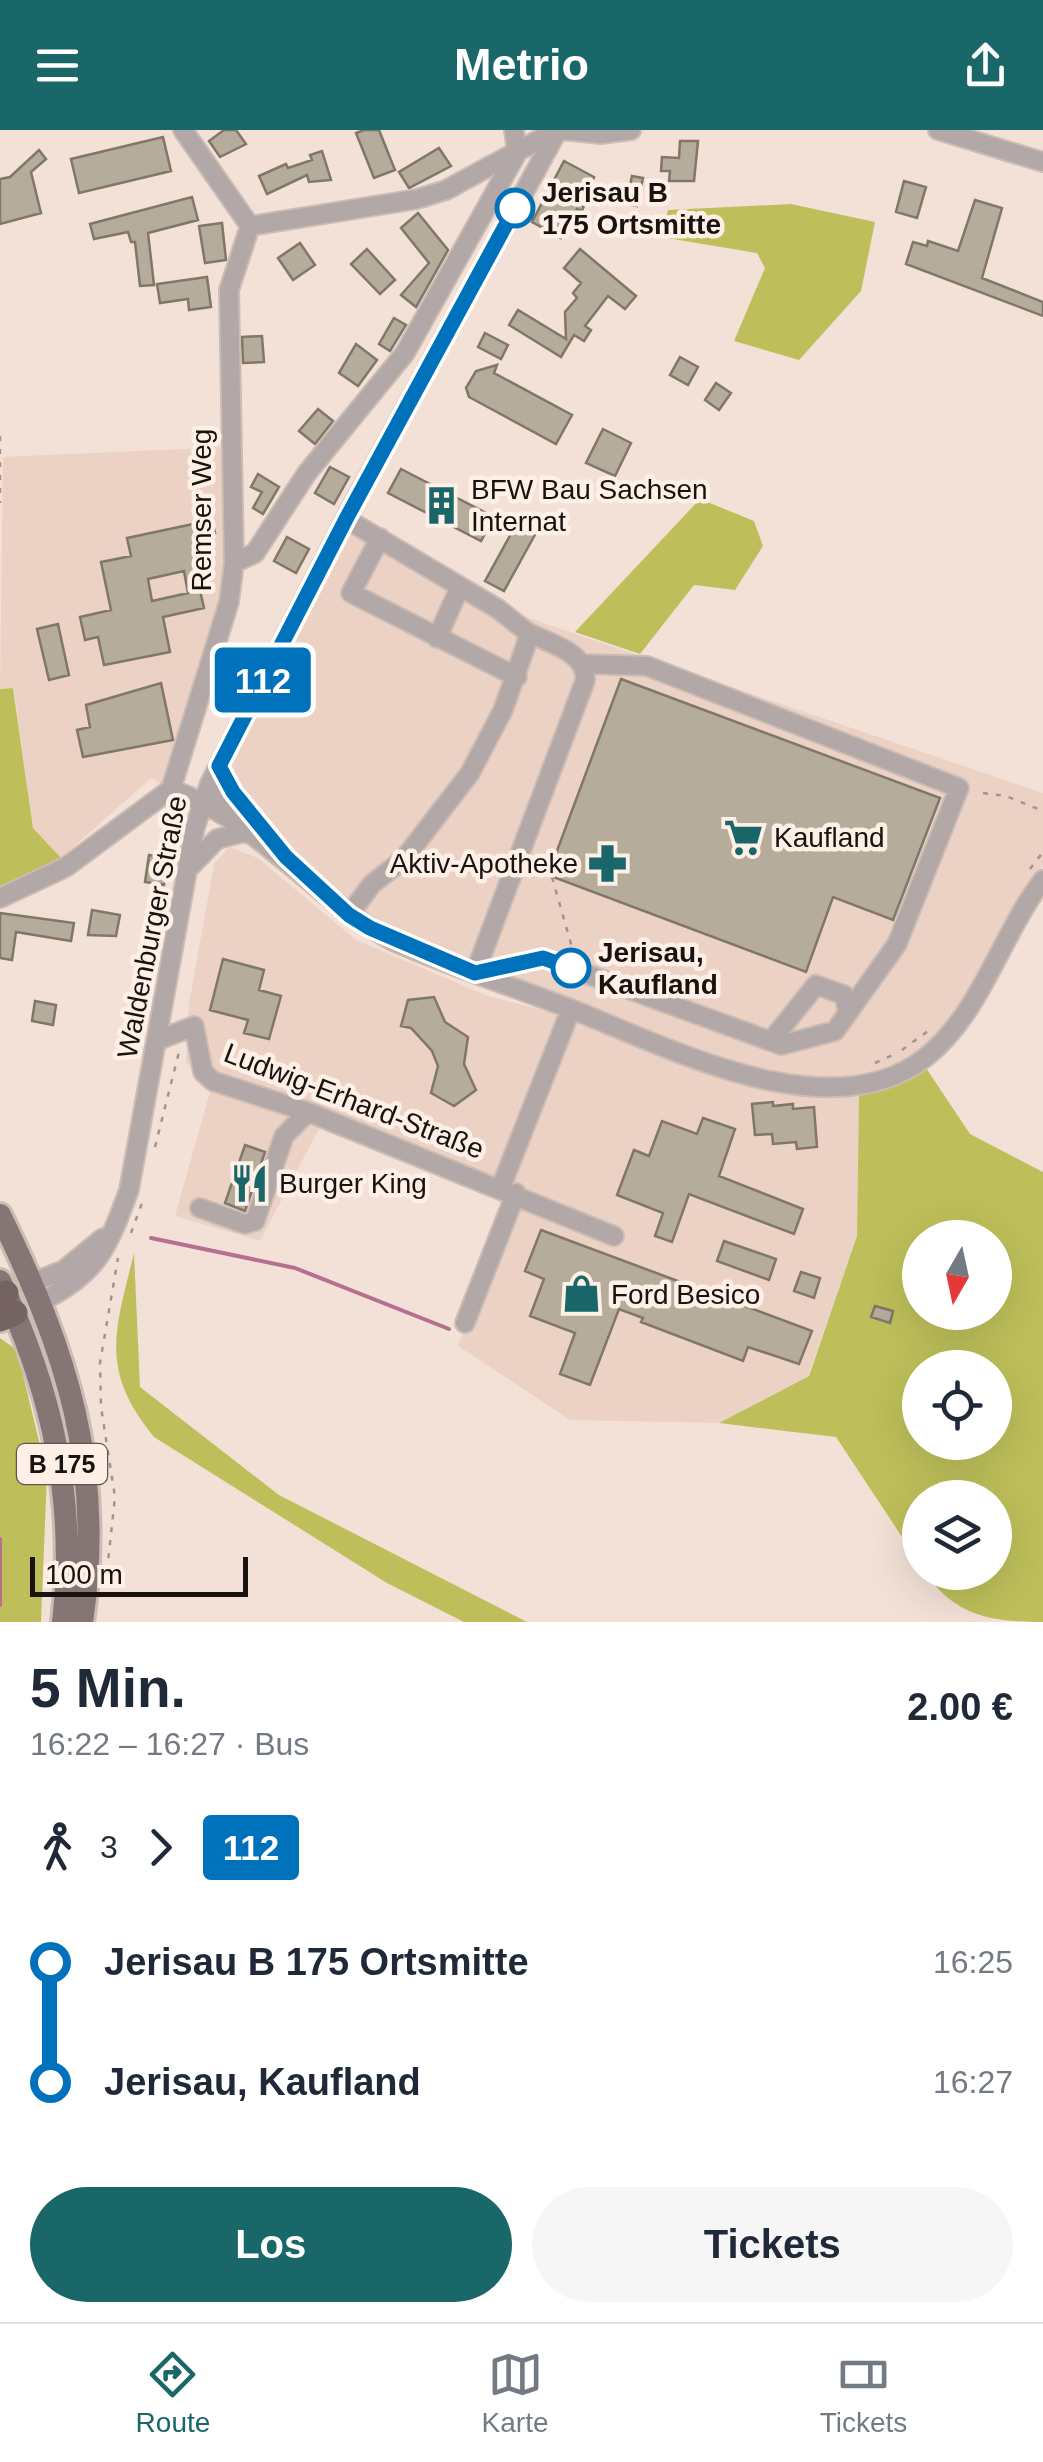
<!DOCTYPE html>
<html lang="de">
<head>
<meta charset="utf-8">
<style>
  body { margin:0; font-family:Arial,sans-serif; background:#f6f6f7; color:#1f2937; height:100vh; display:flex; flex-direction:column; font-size:38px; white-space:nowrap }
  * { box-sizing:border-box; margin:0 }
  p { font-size:32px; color:#747a83 }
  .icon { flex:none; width:55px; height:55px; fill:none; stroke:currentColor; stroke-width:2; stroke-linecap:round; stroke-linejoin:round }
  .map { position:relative; height:1492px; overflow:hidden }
  .side { display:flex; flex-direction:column; background:#fff; flex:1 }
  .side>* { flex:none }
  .badge { padding:0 20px; border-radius:8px; font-size:35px; line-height:65px }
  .needle { width:65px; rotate:189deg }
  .tools { position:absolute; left:902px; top:1090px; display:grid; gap:20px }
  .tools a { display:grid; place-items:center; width:110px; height:110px; border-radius:50%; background:#fff; box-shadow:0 10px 40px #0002; font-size:50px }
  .scale { position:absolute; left:30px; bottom:25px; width:218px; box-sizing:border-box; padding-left:10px; border:5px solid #191310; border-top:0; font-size:28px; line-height:35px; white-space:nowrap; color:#191310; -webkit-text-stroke:8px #feefe7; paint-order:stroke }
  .map>.badge { position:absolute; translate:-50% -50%; box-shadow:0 0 0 5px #fff }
  .legs { display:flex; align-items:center; gap:15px; height:110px; padding:0 30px; font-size:32px }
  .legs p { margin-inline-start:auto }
  .head { display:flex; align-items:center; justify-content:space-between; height:170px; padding:0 30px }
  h1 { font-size:55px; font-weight:600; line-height:75px }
  .primary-button { display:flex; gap:20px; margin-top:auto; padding:20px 30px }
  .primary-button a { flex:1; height:115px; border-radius:60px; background:#1a676a; color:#fff; font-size:40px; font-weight:600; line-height:115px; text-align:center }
  .primary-button a+a { background:#f6f6f7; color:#1f2937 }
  ul { padding:0 30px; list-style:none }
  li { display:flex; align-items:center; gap:35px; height:120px; font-size:38px }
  li i { display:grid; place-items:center; width:15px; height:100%; margin:0 12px; background:currentColor }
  li i::after { content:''; width:25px; height:25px; margin:-12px; border:8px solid; border-radius:50%; background:#fff }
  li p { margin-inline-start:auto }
  li:first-child i { background:linear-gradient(#0000 50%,currentColor 0) }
  li:last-child i { background:linear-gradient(currentColor 50%,#0000 0) }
  header { display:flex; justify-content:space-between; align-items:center; height:130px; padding:0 30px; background:#1a676a; color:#fff; font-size:45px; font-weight:600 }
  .menu { display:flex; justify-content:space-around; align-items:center; height:140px; border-top:2px solid #e0e1e3; background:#fff; font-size:28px; color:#747a83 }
  .menu a { display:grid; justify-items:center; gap:5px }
  .menu .on { color:#1a676a }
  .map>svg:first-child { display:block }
</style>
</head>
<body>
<header><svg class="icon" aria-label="menu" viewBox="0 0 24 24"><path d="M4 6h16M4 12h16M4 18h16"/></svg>Metrio<svg class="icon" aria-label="share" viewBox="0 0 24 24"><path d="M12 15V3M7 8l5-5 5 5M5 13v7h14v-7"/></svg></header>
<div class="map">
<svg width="1043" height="1492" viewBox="0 0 1043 1492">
  <rect width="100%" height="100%" fill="#f3e1d7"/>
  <!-- built -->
  <path fill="#ecd2c4" d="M228,317L234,433L171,659L151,648L61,728L33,698L14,558L0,559L3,327Z
    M349,382L514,483L1043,663V735L951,893L915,925L865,946L804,950L755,943L371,799L210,653Z
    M229,717L258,728L356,810L488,866L547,881L694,934L859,963L857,1106L808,1246L719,1293L570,1290L458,1216L516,1063L324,989L260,1111L175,1086L213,951L186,933L189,874L214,734Z"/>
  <!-- green -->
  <path fill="#bebf5a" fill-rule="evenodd" d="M791,74L875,92L861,161L799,230L734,211L765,138L757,123L661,107L668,80Z
    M700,369L754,391L763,416L735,460L694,455L640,524L575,502Z
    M13,558L33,698L61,728L0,757V559Z
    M924,935L970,1004L1043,1042V1492C994,1492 955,1487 926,1443L995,1442V1368H920V1434L836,1307L719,1293L809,1246L857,1106L859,963ZM920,1108H995V1182H920ZM920,1238H995V1312H920Z
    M134,1123L140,1257L279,1365L527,1492H464L387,1453L154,1307C99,1240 115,1201 134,1123Z
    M0,1208L17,1220L47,1344L41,1492H0Z"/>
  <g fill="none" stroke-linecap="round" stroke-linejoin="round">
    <!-- stream -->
    <path stroke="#b6708f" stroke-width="4" d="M151,1108L295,1138L449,1199
      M0,1409V1475"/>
  </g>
  <!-- building -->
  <path fill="#b5ac9c" stroke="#807768" stroke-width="2.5" fill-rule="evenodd" d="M224,0H236L246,14L220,27L209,11Z
    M364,0H379L395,40L374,48L356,3Z
    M163,7L171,41L79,63L71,29Z
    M680,11H698L694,51H669L670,41H661L662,27L679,28Z
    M439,18L451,36L409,58L399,42Z
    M39,20L46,29L31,42L41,83L0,94V49L10,47Z
    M322,21L331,50L309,52L307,45L267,64L259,46L286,34L288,38L312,30L310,25Z
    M564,31L594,47L582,81L577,79L561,108L532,92Z
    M632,46L643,48L637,76L626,74Z
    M904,51L926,57L917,88L896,82Z
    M192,67L198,90L148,103L154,155L140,156L135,112H131L128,102L94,109L90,94Z
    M975,70L1002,78L982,148L1043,172V186L906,134L913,112L927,116L928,111L958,121Z
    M418,83L448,120L416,177L401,165L429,133L401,98Z
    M222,93L226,130L205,133L199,96Z
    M300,113L315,135L293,150L278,128Z
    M367,119L395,150L380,164L351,134Z
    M580,119L636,166L625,179L608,166L585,196L591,200L584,211L574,205L561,227L509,195L518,180L566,209L565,182L577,168L573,163L581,153L564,138Z
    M207,147L211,177L189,180L188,169L160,173L157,154Z
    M394,188L406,195L390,221L379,214Z
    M485,203L508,215L501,229L478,217Z
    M262,206L264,232L243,233L242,207Z
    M356,214L377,230L358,256L339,243Z
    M680,227L698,237L688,255L670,245Z
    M497,235L494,243L572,285L556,314L469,267L466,258L476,241Z
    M716,253L731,263L719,280L705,270Z
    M318,279L333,291L315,314L299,301Z
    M603,299L631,313L615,346L586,333Z
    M330,337L349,347L334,374L315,363Z
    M401,339L494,387L481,411L388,363Z
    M258,344L279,357L263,384L253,378L262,362L251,357Z
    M212,390L215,403L209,404L212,418L207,419L210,435L204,436L207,450L198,452L204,478L163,487L170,522L104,535L98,507L85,510L80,487L111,480L101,432L131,426L127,408ZM184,441L188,463L152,471L148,449Z
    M518,391L537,401L504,461L485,451Z
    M287,407L309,419L296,443L274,431Z
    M58,494L69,545L49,550L37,499Z
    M621,549L940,668L893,790L833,767L806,842L548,745Z
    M161,553L173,610L83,627L77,600L90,597L86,575Z
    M149,725L168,728L164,755L145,752Z
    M92,780L120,785L116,806L88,805Z
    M0,783L74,793L71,811L16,802L12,830L0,828Z
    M223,829L264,840L259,860L281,866L269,909L244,903L248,890L210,880Z
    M434,867L445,892L468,907L464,934L476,960L454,976L431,963L438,936L432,921L411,898L401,896L408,870Z
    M35,871L56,875L53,895L32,891Z
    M773,972V976L793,974V979L814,977L817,1017L797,1019L796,1012L773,1014L772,1004L755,1005L752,974Z
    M703,988L735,999L719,1046L803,1079L794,1104L689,1064L672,1112L655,1106L663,1083L617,1065L634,1020L649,1026L662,991L697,1004Z
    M245,1015L265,1022L245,1081L225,1073Z
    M541,1100L812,1201L799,1234L748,1217L743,1231L641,1192L643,1188L619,1179L590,1255L560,1244L575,1203L530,1186L544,1149L525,1141Z
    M724,1111L776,1129L769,1150L717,1131Z
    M801,1142L820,1148L814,1168L794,1161Z
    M875,1176L893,1181L890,1193L871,1187Z"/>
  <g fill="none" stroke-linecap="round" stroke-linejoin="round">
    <defs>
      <path id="minor" d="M183,0L250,96
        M562,0L601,4L631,0
        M938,0L1043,32
        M250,96L417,69L446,60L555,1
        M346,389L498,479L527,502V512L503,580L470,643L404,729L372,754L349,785
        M380,408L351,463L517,547
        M234,433L255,423L307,343L405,223L517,23L514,0
        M437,508L460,457
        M171,659C259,691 313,768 393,811C451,837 512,856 571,879C668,917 830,1003 926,927C982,882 1000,806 1043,750
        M216,666L252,686L273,711
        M192,735L217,709L248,701
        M0,768L66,737L171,659L229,472L234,433L229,160L250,96
        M475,843L543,828L781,915L835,901L897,814L959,658L647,536L583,534
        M475,843L585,551C588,522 548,513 527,502
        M156,911L194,896L203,942L213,951L308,982L614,1106
        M771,911L816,855L844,865L848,883
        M501,1057L571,879
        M200,1078L245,1094L255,1091L284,1006L308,982
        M32,1153L64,1140L103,1108
        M40,1172C98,1144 108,1117 129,1060L195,697L210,653L349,382L558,0
        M465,1193L516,1063"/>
      <path id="major" d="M0,1085C67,1222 105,1338 82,1492
        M0,1151C52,1260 77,1371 63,1492"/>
      <path id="highway" d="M0,1166L6,1163
        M0,1189L15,1183"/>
    </defs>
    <!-- minor casing -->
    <use href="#minor" stroke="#ccbcb3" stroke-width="22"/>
    <!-- major casing -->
    <use href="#major" stroke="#ccbcb3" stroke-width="28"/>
    <!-- highway casing -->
    <use href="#highway" stroke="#ccbcb3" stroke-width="30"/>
    <!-- path -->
    <path stroke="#a2948d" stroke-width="2.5" stroke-dasharray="5 8" stroke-linecap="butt" d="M0,306V373
      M983,663L1006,666L1043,681
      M1030,739L1043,722
      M552,747L573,821
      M902,920L928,901
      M875,933L895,924
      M155,1017L180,918
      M131,1103L142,1073
      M107,1441L115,1367L101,1277L100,1233L118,1128"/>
    <!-- minor -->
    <use href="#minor" stroke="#b1a8a7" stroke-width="18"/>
    <!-- major -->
    <use href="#major" stroke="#857574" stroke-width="22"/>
    <!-- highway -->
    <use href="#highway" stroke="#756262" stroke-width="25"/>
  </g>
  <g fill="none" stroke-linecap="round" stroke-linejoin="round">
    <defs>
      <path id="line-1" d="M515,78L346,389L219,636L233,662L286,727L349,785L370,798L475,843L543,828L571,838"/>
    </defs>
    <!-- line-1 casing -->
    <use href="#line-1" stroke="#fff" stroke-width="22"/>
    <!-- line-1 -->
    <use href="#line-1" stroke="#0072bc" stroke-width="15"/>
  </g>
  <!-- icons -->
  <defs>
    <symbol id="building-bare" viewBox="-9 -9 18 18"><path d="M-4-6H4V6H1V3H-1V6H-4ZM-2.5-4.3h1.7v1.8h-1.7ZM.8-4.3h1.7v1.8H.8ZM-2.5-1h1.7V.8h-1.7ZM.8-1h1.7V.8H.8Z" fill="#1a676a" stroke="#feefe7" stroke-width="2.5" paint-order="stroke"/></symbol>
    <symbol id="supermarket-bare" viewBox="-9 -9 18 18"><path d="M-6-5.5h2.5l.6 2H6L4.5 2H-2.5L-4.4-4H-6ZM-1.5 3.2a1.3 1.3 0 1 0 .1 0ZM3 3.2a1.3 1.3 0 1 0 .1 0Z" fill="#1a676a" stroke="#feefe7" stroke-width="2.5" paint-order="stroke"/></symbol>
    <symbol id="pharmacy-bare" viewBox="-9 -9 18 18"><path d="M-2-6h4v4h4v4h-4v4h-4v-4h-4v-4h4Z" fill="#1a676a" stroke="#feefe7" stroke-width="2.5" paint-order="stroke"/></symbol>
    <symbol id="restaurant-bare" viewBox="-9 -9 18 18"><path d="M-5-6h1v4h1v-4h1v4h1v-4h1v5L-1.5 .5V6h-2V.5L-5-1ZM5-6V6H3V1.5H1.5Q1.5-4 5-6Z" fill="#1a676a" stroke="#feefe7" stroke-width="2.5" paint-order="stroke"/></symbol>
    <symbol id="shop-bare" viewBox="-9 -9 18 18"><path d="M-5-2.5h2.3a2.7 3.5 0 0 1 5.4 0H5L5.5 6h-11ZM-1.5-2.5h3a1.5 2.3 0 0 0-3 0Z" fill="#1a676a" stroke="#feefe7" stroke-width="2.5" paint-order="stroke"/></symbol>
  </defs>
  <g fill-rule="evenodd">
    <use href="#building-bare" x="414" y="348" width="55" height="55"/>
    <use href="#supermarket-bare" x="716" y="680" width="55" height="55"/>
    <use href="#pharmacy-bare" x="580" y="706" width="55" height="55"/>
    <use href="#restaurant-bare" x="222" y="1026" width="55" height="55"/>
    <use href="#shop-bare" x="554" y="1136" width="55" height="55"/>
  </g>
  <!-- markers -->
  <g fill="#fff" stroke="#0072bc" stroke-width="5">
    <circle cx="515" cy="78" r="18"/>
    <circle cx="571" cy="838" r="18"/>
  </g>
  <g text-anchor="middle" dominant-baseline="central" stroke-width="9" stroke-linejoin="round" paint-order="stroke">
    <!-- shield labels -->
    <rect fill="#feefe7" stroke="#5e5550" stroke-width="2.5" x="17" y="1314" width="90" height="40" rx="8"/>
    <g font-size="25" font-weight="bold" fill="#191310">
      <text x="62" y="1334">B 175</text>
    </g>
    <!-- stop labels -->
    <g font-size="28" font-weight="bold" fill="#191310" stroke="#feefe7" text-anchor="start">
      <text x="542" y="62">Jerisau B<tspan x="542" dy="32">175 Ortsmitte</tspan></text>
      <text x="598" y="822">Jerisau,<tspan x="598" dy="32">Kaufland</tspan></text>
    </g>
    <!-- poi labels -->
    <g font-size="28" fill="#191310" stroke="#feefe7" text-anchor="start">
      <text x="471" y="359">BFW Bau Sachsen<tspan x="471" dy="32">Internat</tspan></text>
      <text x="774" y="707">Kaufland</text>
      <text x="578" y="733" text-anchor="end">Aktiv-Apotheke</text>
      <text x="279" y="1053">Burger King</text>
      <text x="611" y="1164">Ford Besico</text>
    </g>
    <!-- street labels -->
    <g font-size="28" fill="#191310" stroke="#feefe7">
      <text transform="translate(201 380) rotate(-90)">Remser Weg</text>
      <text transform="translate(152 797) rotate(-79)">Waldenburger Straße</text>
      <text transform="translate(354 971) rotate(21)">Ludwig-Erhard-Straße</text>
    </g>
  </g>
</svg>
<div class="tools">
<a><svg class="needle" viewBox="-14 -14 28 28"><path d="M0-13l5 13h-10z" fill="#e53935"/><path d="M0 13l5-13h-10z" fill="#747a83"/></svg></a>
<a><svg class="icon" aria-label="locate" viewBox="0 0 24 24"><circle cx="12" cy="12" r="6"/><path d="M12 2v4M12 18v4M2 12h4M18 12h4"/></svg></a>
<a><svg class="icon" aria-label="layers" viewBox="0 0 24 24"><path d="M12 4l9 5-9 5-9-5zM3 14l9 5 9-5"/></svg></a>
</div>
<div class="scale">100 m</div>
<b class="badge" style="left:263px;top:550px;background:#0072bc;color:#fff">112</b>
</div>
<section class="side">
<div class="head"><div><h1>5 Min.</h1><p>16:22 – 16:27 · Bus</p></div><b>2.00 €</b></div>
<div class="legs"><svg class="icon" aria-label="walk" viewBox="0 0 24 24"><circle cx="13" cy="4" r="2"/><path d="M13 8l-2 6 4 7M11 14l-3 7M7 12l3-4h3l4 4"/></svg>3<svg class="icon" aria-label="forward" viewBox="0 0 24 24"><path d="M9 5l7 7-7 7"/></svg><b class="badge" style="background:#0072bc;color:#fff">112</b></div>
<ul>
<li><i style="color:#0072bc"></i><b>Jerisau B 175 Ortsmitte</b><p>16:25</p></li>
<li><i style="color:#0072bc"></i><b>Jerisau, Kaufland</b><p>16:27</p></li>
</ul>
<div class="primary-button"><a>Los</a><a>Tickets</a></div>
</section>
<nav class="menu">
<a class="on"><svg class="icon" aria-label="directions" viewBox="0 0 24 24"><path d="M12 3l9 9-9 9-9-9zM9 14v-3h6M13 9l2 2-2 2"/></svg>Route</a>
<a><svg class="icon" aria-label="map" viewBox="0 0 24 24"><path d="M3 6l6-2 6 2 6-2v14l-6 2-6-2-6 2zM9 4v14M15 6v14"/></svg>Karte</a>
<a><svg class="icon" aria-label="tickets" viewBox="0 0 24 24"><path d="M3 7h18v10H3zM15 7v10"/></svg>Tickets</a>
</nav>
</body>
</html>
